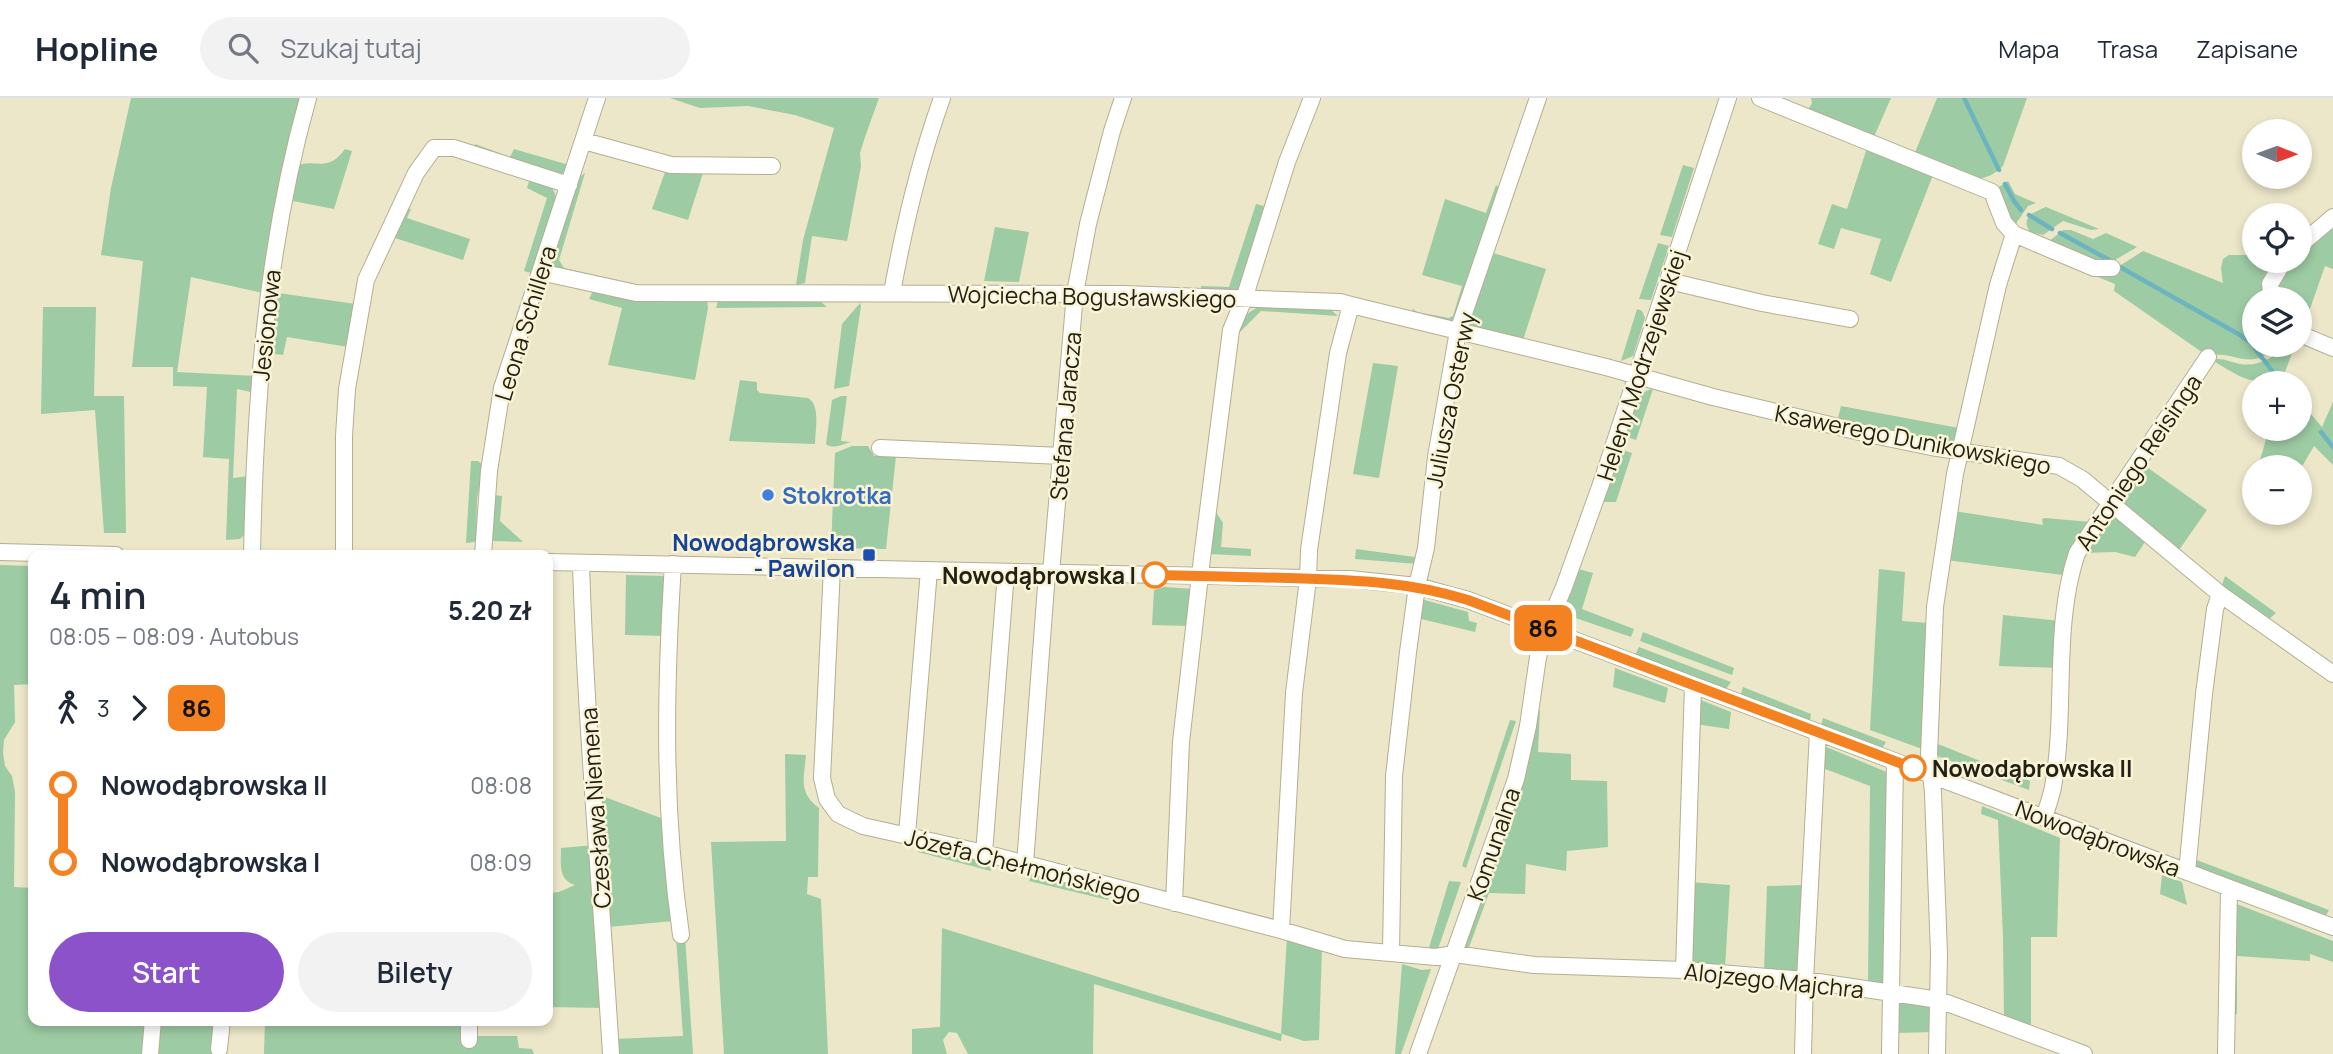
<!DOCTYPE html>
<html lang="pl">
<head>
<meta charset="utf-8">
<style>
  body { margin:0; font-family:Manrope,sans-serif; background:#f2f2f3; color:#1f2937; height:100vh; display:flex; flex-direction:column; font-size:26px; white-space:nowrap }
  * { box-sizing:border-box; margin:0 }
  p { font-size:23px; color:#747a83 }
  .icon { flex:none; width:38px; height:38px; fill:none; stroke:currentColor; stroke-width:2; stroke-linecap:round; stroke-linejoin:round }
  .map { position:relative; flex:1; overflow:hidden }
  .details { position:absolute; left:28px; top:452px; width:525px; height:476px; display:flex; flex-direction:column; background:#fff; border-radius:14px; box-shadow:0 4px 10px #0003 }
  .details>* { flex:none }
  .badge { padding:0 14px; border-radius:10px; font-size:24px; line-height:46px }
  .needle { width:46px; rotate:91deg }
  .buttons { position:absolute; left:2242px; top:21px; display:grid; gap:14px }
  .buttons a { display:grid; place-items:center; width:70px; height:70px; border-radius:50%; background:#fff; box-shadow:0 4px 10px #0003; font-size:35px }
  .map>.badge { position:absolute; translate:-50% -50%; box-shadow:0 0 0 4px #fff }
  .legs { display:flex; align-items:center; gap:10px; height:77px; padding:0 21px; font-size:23px }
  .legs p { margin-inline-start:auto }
  .head { display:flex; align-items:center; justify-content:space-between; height:119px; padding:0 21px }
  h1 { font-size:38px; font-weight:600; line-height:52px }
  .action { display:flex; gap:14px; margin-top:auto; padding:14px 21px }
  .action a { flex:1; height:80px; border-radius:42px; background:#8c52c9; color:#fff; font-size:28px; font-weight:600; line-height:80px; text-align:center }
  .action a+a { background:#f2f2f3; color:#1f2937 }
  ul { padding:0 21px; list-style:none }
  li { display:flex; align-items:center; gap:24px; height:77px; font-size:26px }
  li i { display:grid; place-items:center; width:10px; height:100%; margin:0 9px; background:currentColor }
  li i::after { content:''; width:18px; height:18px; margin:-9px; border:5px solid; border-radius:50%; background:#fff }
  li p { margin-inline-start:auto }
  li:first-child i { background:linear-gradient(#0000 50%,currentColor 0) }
  li:last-child i { background:linear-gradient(currentColor 50%,#0000 0) }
  header { display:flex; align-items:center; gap:42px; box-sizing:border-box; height:98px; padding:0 35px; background:#fff; border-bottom:2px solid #e0e1e3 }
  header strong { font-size:33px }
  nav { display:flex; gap:38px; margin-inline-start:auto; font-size:24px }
  .search { width:490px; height:63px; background:#f2f2f3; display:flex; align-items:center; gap:18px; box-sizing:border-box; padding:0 24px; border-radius:38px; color:#747a83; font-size:26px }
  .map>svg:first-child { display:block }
</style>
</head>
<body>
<header>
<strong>Hopline</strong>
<div class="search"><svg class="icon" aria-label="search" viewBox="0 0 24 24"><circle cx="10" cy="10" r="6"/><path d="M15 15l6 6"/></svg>Szukaj tutaj</div>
<nav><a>Mapa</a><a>Trasa</a><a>Zapisane</a></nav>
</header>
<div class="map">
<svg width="2333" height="956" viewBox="0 0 2333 956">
  <rect width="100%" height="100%" fill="#ece7c9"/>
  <!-- green -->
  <path fill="#9dcba3" d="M131,0H304L263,195L191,179L177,274L256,278L255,295L237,291L233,380L249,378L246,435L240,441L226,442L229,361L203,359L207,289L173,288V269H132L143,163L101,157L111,90Z
    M670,0H879L865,39L860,55L861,68L847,143L812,138L805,185L796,187L803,142L834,30L795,17L748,8L700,10Z
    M1811,0H1891L1873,41L1807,14L1812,5Z
    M1937,0H2027L2003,68C1995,76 1987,80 1976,81L1914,57Z
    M475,46L510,59L514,51L569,67L561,77L474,52Z
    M1868,47L1935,72L1891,184L1870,176L1881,141L1841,130L1834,151L1818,146L1832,106L1847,111Z
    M345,51L352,53L334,111L293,103L282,128L294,69C316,58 326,77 345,51Z
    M1683,67L1694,70L1672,139L1660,137Z
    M666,71H693V75H703L688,122L652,111Z
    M585,75L559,162L564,170L617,182L616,187L557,172L550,163L578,80Z
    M530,80L552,89L557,101L531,175L524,173L547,100L527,90Z
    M2008,83L2015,96L2036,105L2028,108L2013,130L1998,96L1999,89Z
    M1496,87L1500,91L1453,223L1448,224L1415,216L1412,210L1417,214L1449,220L1453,218L1462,188L1422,177L1445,101L1486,115Z
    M1256,106L1264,108L1240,189L1235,194L1201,193V188L1229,189Z
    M2046,109L2099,131L2091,132L2063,123L2043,137L2030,134C2020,119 2034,114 2046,109Z
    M406,110L411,111L407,120L470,141L463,162L392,139Z
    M2333,127V171L2325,168L2303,231L2300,229V201H2277C2273,187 2283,174 2291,163H2300V155Z
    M995,129L1029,134L1019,184L984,183Z
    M2063,132H2071L2093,141L2106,135L2137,149L2105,168L2047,145Z
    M2254,139V163H2276L2268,171L2262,182L2266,201H2254V247H2280C2248,275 2241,253 2206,257L2114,193L2115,186L2015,145L2110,174L2143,153L2223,185L2221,170L2223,161L2229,157H2248Z
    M1658,145L1669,148L1651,202L1639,201Z
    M1490,154L1546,171L1523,242L1472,229L1468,224Z
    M596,193L707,202L708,210L695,282L608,267L622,210L589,201L592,195Z
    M271,194L356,206L348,249L287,239L283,257L265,255Z
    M819,202L827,209L716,210L718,203Z
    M860,205L861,208L849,288L834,291L842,226Z
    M1261,207L1331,212L1338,218L1261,213L1233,241L1245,217Z
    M43,209H96L94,298H124L126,435H104L95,312L41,316Z
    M1637,211L1642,213L1645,220L1633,258L1621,263Z
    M2285,247H2295L2282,282L2284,285C2248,285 2243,281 2212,262C2223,259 2229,264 2240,266C2258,269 2274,260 2285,247Z
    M1373,265L1398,268L1379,380L1353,376Z
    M740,282L757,284V292L760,295L808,300C821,308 815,332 815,346L729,343Z
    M1653,291L1636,342L1624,338C1629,320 1632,294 1653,291Z
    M841,298H847L841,343L851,344C843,346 833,352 826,346L832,302Z
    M2300,303L2322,329L2333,304V367L2314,348L2300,372V369H2258L2269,331H2300Z
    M1841,308L1959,330L1957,342L1953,346L1841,324L1838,320Z
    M852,348H868L874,358H896L886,451L831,450L835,355Z
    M1619,351L1632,355L1616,404H1602Z
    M471,363H478L483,367L477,401L476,441L475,444L466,445Z
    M2144,367L2207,412L2179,452L2124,409V395Z
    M492,397L502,398L500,423L523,444L491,443Z
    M1212,408L1223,425L1221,449L1251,451V458L1208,456Z
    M1954,413L2043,427L2042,421L2045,420L2091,424L2063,477L1946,462Z
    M2114,416L2120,419L2145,444L2135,459L2115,454L2082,455L2108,417Z
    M1356,451L1422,460L1418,466L1355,461Z
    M0,467L33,468V586L14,587L15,624L4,642L3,655L5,668L12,678L15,694L14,789L33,790V922H148L145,956H0Z
    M1578,471L1593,475L1582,511L1634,531L1631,539L1561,515Z
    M1879,471L1905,474L1902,523L1928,525L1922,651L1870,632Z
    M626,477L668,478L665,538L625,537Z
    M2225,478L2276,515L2269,521L2222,487Z
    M1164,489L1195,491L1191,528L1152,527L1154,492Z
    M1421,501L1468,514L1469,523L1477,525L1475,534L1417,520Z
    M2003,517L2060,523L2058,570L1999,568Z
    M1643,534L1734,570L1732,577L1640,543Z
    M1639,549L1731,584L1726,591L1635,557Z
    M1615,570L1668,590L1665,605L1613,589Z
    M1743,589L1811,616L1810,623L1741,596Z
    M1698,601L1731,614L1729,631L1695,626Z
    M1537,612H1540L1538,654L1571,656V682L1607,683L1608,749L1567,753L1566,773L1526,766L1525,796L1489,795L1468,852L1464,849Z
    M1823,620L1886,644L1882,651L1821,628Z
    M1510,622L1516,623L1466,770L1462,768Z
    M1933,644L2030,683L2029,692L1932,656Z
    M1824,648L1889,675L1885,886L1868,884L1870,688L1820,669Z
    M785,656L806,657C804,681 798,694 819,710L818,779H808L807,796L821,801L828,956H724L711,744L786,743Z
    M597,696L666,722L674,823L608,829Z
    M1982,708L2060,740L2057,839H2031V928L2004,917L2003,840L1998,722L1981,716Z
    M920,745L990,762L991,773L918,754Z
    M595,747L605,910L548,909V795L559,794L575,787C558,782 561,766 561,750Z
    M2194,761L2329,812L2325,819L2194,769Z
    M1033,773L1109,793L1108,802L1029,783Z
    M2162,777L2182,784L2187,807L2160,796Z
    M1449,783L1461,784L1437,854L1428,853Z
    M1690,784L1730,787L1725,870L1692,867Z
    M1804,787L1799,873L1794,876L1764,873L1767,788Z
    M2234,805L2333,843V864L2310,856V863L2237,858V916H2230Z
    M942,830L1281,936L1287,839L1322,850L1319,942L1304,943L1282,936L1281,943L1094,886L1093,956H968L957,935L949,934L943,942L947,956H912V931L940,929Z
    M685,838L693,956H614V941L683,938L676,839Z
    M1402,866L1422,872L1431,871L1401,956H1395Z
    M1899,901L1931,906L1935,934L1895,935Z
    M156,922H218L216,956H154Z
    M265,922H466L472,938H517L519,950L532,951L534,956H264Z"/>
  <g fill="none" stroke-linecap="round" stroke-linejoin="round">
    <!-- stream -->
    <path stroke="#6cb5c0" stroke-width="4.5" d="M1964,0L1999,72
      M2005,86L2014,103L2021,112
      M2029,117L2052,131
      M2060,135L2111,163
      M2120,169L2240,237L2251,245L2262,260
      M2264,262L2281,285
      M2321,334L2333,349"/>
    <defs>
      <path id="minor" d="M1760,0L1992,94L2004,125L2014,136L2094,170H2112
        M584,43L671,67L772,68
        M2300,147L2333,119
        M540,174L636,195L1123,196L1340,204L1351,207L1606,269L1713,299L1868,336L1931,349L2059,368L2082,381L2220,496L2333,576
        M1669,183L1762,205L1850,221
        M892,195C904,128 919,64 942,0
        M2272,201L2270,186L2284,163
        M2300,236L2333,250
        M880,350L1062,358
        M0,454L116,457
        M252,457C255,302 266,149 308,0
        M344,457V338L347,291L366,182L416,75L434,50H454L569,87
        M483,457L489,373L502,290L597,0
        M548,464L1350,481L1417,488L1468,502L2333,829
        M581,465C586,629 601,792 611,956
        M673,466C665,592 663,712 681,837
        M832,470L822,680L827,701L838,716L863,728L984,755L1281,832L1345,851L1436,859L1454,856L1534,867L1684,872L1805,882L1939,902L2084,956
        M1051,475L1075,195L1088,126L1112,33L1123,0
        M2044,720C2047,710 2051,699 2053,689C2067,611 2052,530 2077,455L2208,259
        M907,737L929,472
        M984,755L1006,474
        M1025,766L1047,475
        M2187,774L2204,596L2215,511L2220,496
        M1174,805L1181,644L1202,460L1231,232L1244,201L1287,64L1312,0
        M1281,832L1294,595L1308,481L1309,452L1338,255L1351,207
        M1391,854L1394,678L1408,554L1417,488L1426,450L1436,359L1458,233L1538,0
        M1684,872L1693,587
        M469,922V942
        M219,951L222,922
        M150,956L153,922
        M1418,956L1516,681L1528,628L1538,559L1546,531L1564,489L1601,386L1728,0
        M1803,956L1805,882L1818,634
        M1890,956L1895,664
        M1937,956L1939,856L1933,695L1929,656L1935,509L1955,376L1998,187L2014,136
        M2226,956L2229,790"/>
    </defs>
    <!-- minor casing -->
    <use href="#minor" stroke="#b4ae92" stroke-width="18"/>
    <!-- minor -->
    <use href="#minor" stroke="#fff" stroke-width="16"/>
  </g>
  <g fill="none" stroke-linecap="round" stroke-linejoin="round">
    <defs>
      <path id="line-1" d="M1155,477C1199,478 1244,479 1288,480C1351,482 1407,483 1468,502L1913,670"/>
    </defs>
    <!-- line-1 casing -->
    <use href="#line-1" stroke="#fff" stroke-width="16"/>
    <!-- line-1 -->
    <use href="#line-1" stroke="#f58220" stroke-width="10"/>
  </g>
  <!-- markers -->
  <circle fill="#3f7fe0" stroke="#faf4d6" stroke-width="2.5" cx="768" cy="397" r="7"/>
  <rect fill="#1a4fb4" stroke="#faf4d6" stroke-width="2.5" x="862" y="450" width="14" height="14" rx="3.5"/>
  <g fill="#fff" stroke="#f58220" stroke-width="3.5">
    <circle cx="1155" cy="477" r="12"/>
    <circle cx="1913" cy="670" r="12"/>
  </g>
  <g text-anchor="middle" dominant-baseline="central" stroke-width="5" stroke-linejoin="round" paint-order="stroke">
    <!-- street labels -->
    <g font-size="23" fill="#232116" stroke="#faf4d6">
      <text transform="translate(1092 198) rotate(1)">Wojciecha Bogusławskiego</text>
      <text transform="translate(525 225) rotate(-73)">Leona Schillera</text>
      <text transform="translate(266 227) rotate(-84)">Jesionowa</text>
      <text transform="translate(1641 267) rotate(-72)">Heleny Modrzejewskiej</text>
      <text transform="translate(1450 302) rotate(-79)">Juliusza Osterwy</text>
      <text transform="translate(1065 318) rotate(-85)">Stefana Jaracza</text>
      <text transform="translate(1913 341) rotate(11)">Ksawerego Dunikowskiego</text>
      <text transform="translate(2138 364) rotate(-56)">Antoniego Reisinga</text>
      <text transform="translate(595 710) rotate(-94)">Czesława Niemena</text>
      <text transform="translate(2098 740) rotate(21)">Nowodąbrowska</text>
      <text transform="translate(1493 746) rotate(-71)">Komunalna</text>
      <text transform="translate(1023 767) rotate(14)">Józefa Chełmońskiego</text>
      <text transform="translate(1774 882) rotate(6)">Alojzego Majchra</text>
    </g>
    <!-- shop labels -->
    <g font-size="23" font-weight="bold" fill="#366cbe" stroke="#faf4d6" text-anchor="start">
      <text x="782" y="397">Stokrotka</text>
    </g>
    <!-- transit labels -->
    <g font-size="23" font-weight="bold" fill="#164399" stroke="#faf4d6" text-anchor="end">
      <text x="855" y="444">Nowodąbrowska<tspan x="855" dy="26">- Pawilon</tspan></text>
    </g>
    <!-- stop labels -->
    <g font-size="23" font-weight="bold" fill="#232116" stroke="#faf4d6" text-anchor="end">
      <text x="1136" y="477">Nowodąbrowska I</text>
      <text x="1932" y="670" text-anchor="start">Nowodąbrowska II</text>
    </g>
  </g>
</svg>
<div class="buttons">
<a><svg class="needle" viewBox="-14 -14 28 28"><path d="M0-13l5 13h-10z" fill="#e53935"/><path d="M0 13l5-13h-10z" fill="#747a83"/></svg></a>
<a><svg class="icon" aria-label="locate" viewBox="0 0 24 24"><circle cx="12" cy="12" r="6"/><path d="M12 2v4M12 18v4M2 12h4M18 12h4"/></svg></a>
<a><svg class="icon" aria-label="layers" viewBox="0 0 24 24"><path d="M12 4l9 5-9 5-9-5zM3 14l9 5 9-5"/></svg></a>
<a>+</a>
<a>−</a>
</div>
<b class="badge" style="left:1543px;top:530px;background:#f58220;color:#111">86</b>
<section class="details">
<div class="head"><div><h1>4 min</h1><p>08:05 – 08:09 · Autobus</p></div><b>5.20 zł</b></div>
<div class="legs"><svg class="icon" aria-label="walk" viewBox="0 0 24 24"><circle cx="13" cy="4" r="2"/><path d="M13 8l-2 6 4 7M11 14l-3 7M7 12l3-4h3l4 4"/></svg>3<svg class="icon" aria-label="forward" viewBox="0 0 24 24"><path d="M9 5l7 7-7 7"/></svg><b class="badge" style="background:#f58220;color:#111">86</b></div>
<ul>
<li><i style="color:#f58220"></i><b>Nowodąbrowska II</b><p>08:08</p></li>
<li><i style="color:#f58220"></i><b>Nowodąbrowska I</b><p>08:09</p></li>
</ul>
<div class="action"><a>Start</a><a>Bilety</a></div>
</section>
</div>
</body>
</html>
